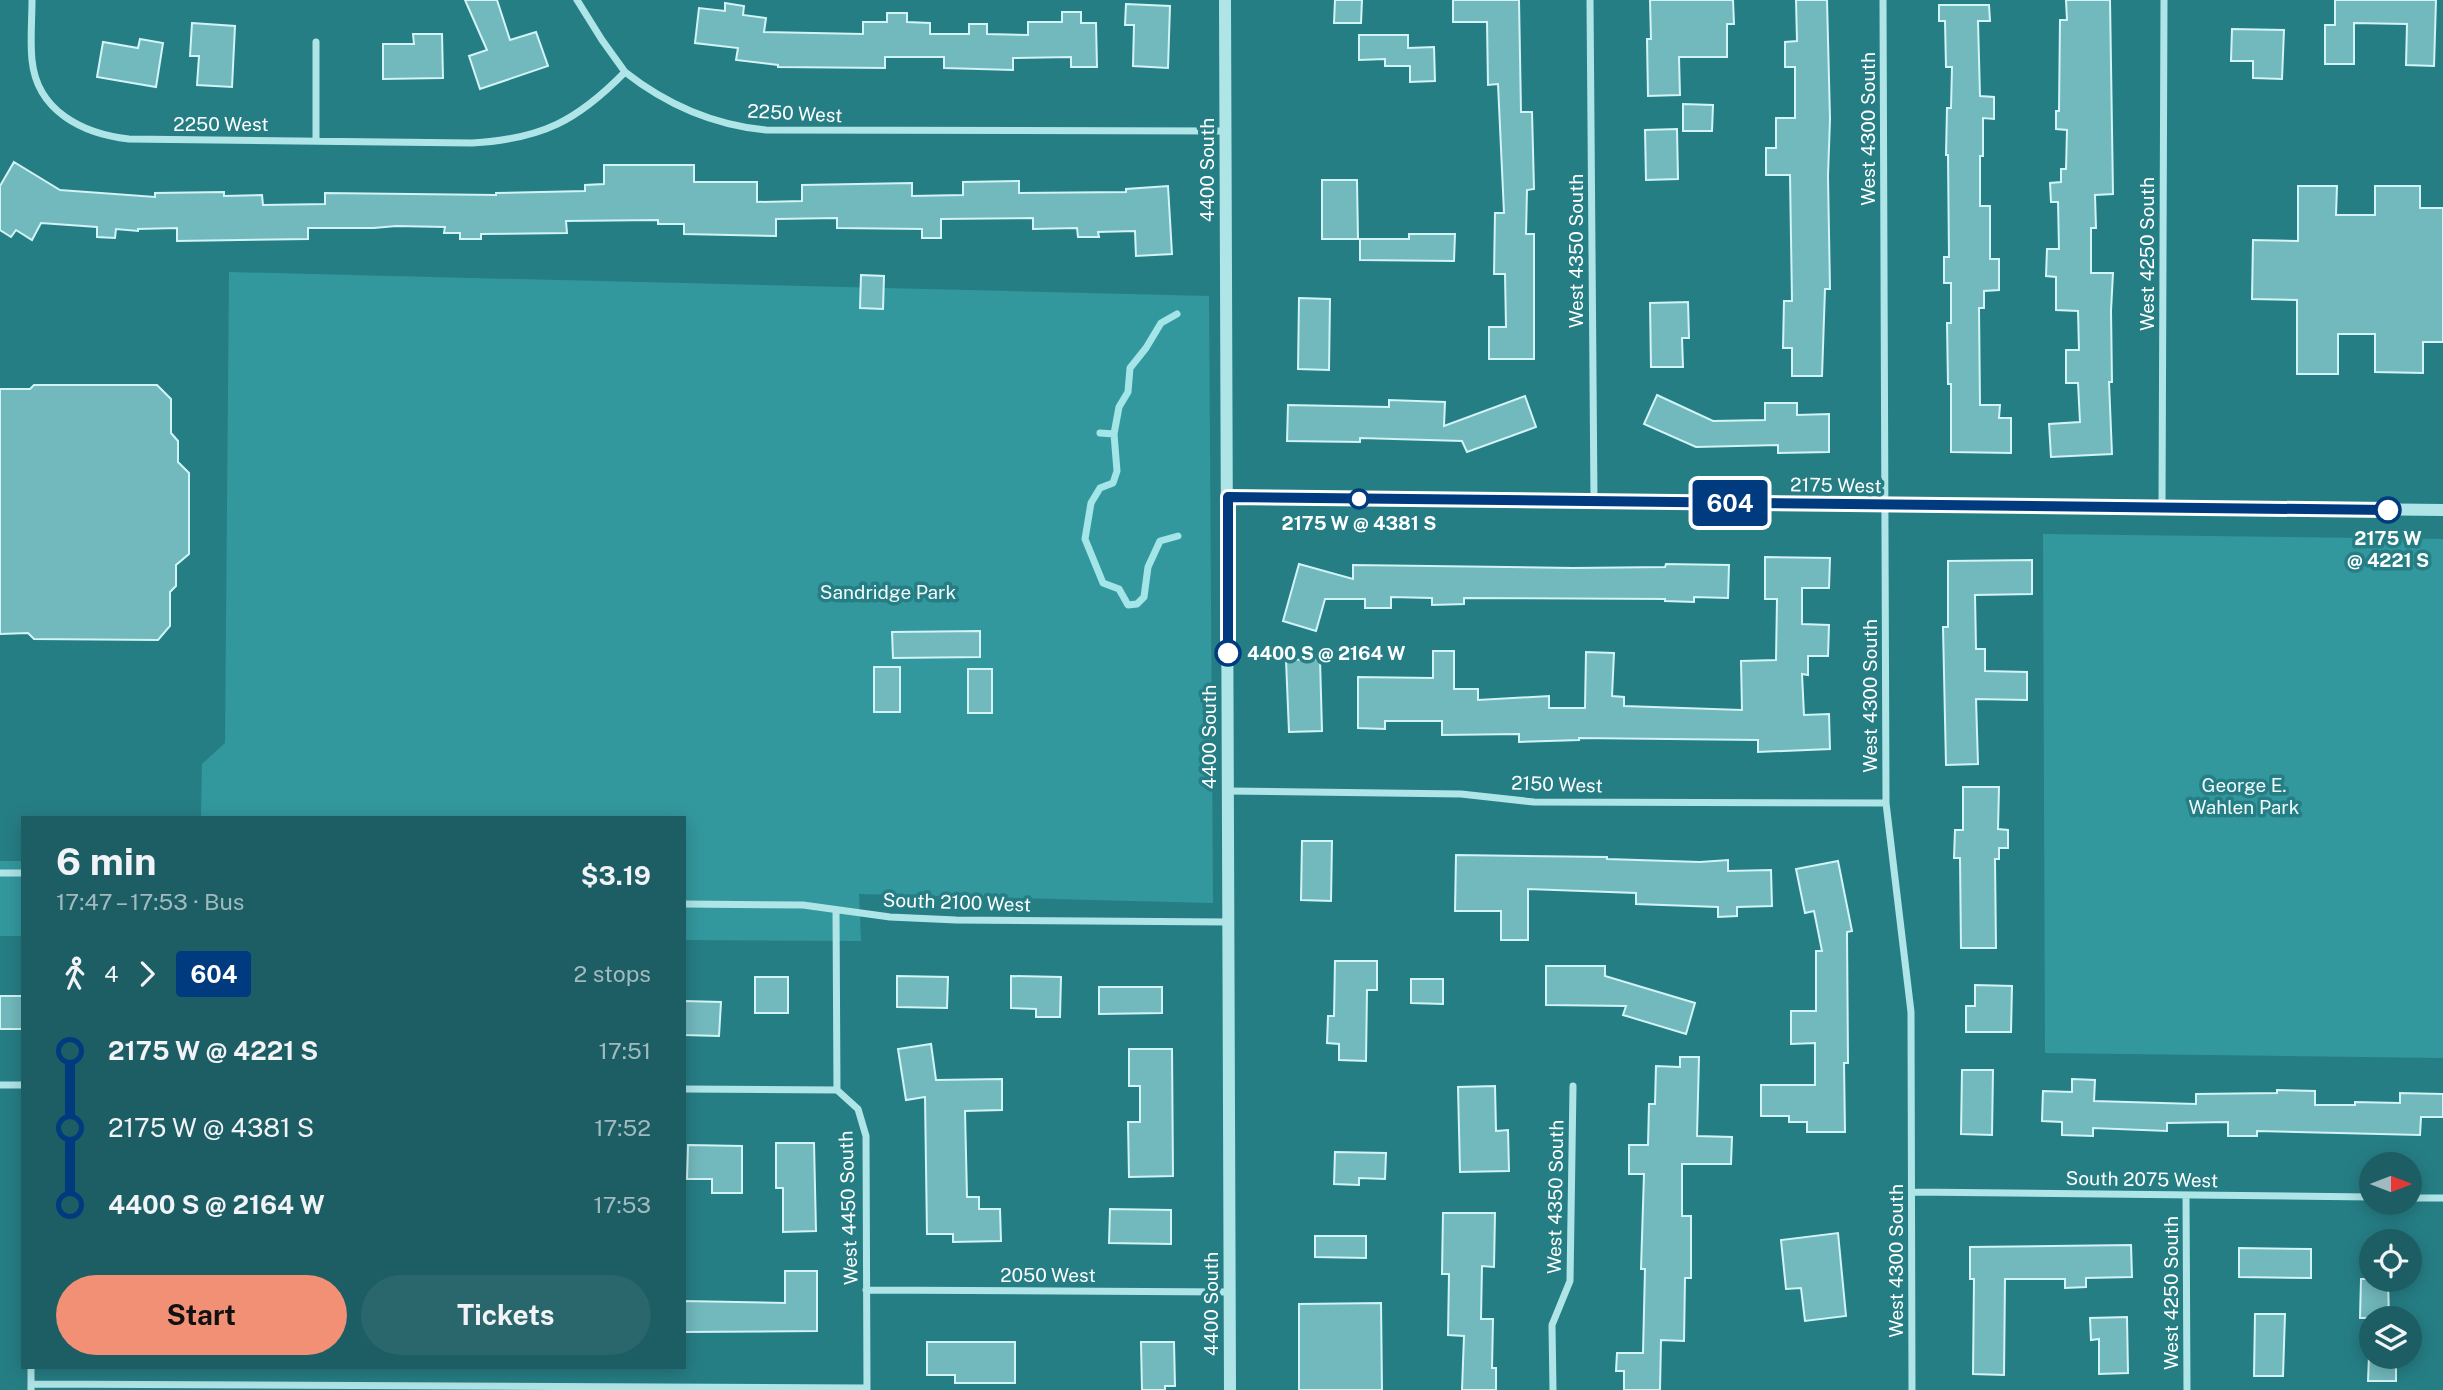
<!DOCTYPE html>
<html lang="en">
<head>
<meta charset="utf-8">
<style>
  body { margin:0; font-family:"Public Sans",sans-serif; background:#29676d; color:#f1f3f6; height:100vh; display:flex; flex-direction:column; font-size:26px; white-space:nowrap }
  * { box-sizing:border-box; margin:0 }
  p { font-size:23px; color:#a0babf }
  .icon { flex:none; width:38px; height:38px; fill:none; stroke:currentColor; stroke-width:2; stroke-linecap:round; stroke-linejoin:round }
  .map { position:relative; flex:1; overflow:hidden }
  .panel { position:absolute; left:21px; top:816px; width:665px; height:553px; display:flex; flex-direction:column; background:#1c5e64; border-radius:0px; box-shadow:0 4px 18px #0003 }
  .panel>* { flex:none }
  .badge { padding:0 14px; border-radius:5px; font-size:24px; line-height:46px }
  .needle { width:46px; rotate:90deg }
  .buttons { position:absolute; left:2359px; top:1152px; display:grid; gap:14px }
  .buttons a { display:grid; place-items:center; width:63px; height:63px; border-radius:50%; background:#1c5e64; box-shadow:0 4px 18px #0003; font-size:35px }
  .map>.badge { position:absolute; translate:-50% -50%; box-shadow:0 0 0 4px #fff }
  .legs { display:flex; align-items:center; gap:10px; height:77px; padding:0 35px; font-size:23px }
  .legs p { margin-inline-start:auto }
  .summary { display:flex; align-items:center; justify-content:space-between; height:119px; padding:0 35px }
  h1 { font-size:38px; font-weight:700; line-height:52px }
  .action { display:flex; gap:14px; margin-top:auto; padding:14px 35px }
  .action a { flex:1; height:80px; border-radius:42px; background:#f19074; color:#111; font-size:28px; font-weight:700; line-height:80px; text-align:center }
  .action a+a { background:#29676d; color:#f1f3f6 }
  ul { padding:0 35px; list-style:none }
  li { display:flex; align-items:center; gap:24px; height:77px; font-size:26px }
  li i { display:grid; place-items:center; width:10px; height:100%; margin:0 9px; background:currentColor }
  li i::after { content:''; width:18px; height:18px; margin:-9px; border:5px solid; border-radius:50%; background:#1c5e64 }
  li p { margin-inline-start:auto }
  li:first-child i { background:linear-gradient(#0000 50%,currentColor 0) }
  li:last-child i { background:linear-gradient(currentColor 50%,#0000 0) }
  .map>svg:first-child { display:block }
</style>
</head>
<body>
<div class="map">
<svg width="2443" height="1390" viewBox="0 0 2443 1390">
  <rect width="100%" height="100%" fill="#267e85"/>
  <!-- park -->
  <path fill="#33989e" d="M229,272L1209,296L1213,903L859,894L861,941L684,940V817H201L202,764L225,743Z
    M2043,534L2443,539V1058L2045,1053Z
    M0,861H23V936H0Z"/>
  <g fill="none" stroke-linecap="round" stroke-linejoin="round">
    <!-- stream -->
    <path stroke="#a4e5e8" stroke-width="7" d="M1100,433L1114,434L1117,471L1113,483L1100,488L1091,503L1085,539L1103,583L1119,589L1128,605L1137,604L1144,597L1148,567L1160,541L1178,536
      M1114,434L1119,407L1128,392L1130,368L1146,348L1161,323L1177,314"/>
  </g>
  <!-- building -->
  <path fill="#72b9bd" stroke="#d3f4f6" stroke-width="2" d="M465,0H497L510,40L536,32L548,66L480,89L469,56L487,50Z
    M1335,0H1362L1361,23H1334Z
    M1453,0H1519L1521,112H1532L1534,189L1527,190L1526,234H1534V359H1489V327H1506L1505,274H1494L1495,213H1504L1498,84L1488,85L1487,22H1453Z
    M1650,0H1733L1734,24H1727V57H1679L1680,95L1648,96L1647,39H1651Z
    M1796,0H1827L1830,119L1828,176L1830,289H1825L1822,376H1792V348H1783L1784,301H1792L1790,175H1766V148H1776V118H1795V67H1785V42L1797,41Z
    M2066,0H2110L2113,194L2095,195L2096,228H2091V273H2113L2111,311L2112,382H2109L2112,454L2051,457L2049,424L2080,422L2078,383H2066V350H2079L2078,311L2056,310V277L2046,276L2047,249H2059L2058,202H2051L2050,183L2061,182V169H2066L2067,130L2056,129V111H2059L2060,20H2067Z
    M2335,0H2436L2434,66L2406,65L2407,24L2354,23V64H2325V25H2335Z
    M725,3L744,6L743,15L766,18L764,32L863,34V22H887V13H907V22L930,23V34H969V24H987V34L1028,35V22H1062V12H1081V23H1096L1097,67H1071V57L1013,58V70L944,68V57H885V68L778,67V65L736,60L738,48L695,43L699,8L725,11Z
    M1126,4L1170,6L1168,68L1133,66L1134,25H1125Z
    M1939,5H1989L1990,21H1978L1980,96L1994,97V119L1983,118V156H1980V206H1990V259H1999V290L1984,291V308H1979L1980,405H2000L1999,418H2011V453L1951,452V384H1948L1947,323H1951V283H1944V257H1949L1948,155H1946L1947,108H1951L1952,67H1946L1945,21H1939Z
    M192,23L235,26L232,87L197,85L199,56H190Z
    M2232,29L2284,30L2282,79L2253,78V61H2231Z
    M413,34H442L443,78L383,79V44H414Z
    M1359,35H1408V48L1434,47L1435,81L1410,82V66H1385V59L1359,60Z
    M140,39L163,43L156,87L97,77L103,42L138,48Z
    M1683,104L1713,105L1712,131H1683Z
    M1677,129L1678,179L1646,180L1645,130Z
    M14,162L60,190L155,197V193L224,192V196L262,195L263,205L325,204V193L496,195V193L585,191V185L604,184V165H694V182H757V202L802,201V185L912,183V196L963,195V182L1019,181V193L1126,192V189L1168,186L1172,254L1136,256L1135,231L1098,232L1099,237H1078L1077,228L1033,229V218L941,219V238H922V229L837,228V218L776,219V236L684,234V224H658V220L566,221L567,233L481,234V239H460V233H444L445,227L396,226L374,228H308V239L177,241V228L138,229V231L116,229L115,238L97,237V227L41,223L32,240L16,230L11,237L0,230V186Z
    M1322,180H1357L1358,239H1322Z
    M2298,186H2337L2336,215H2375V186H2420V208H2443V342H2423V373L2375,372V334H2338V374H2297V300L2252,299L2253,240L2298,241Z
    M1409,234H1455L1454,261L1360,260V239H1409Z
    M861,275L884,276L883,309L860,308Z
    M1299,298L1330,299L1329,370L1298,369Z
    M1688,302L1689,338H1682L1683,367H1651L1650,303Z
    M34,385H157L171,399V433L178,441V462L189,473V554L176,565V586L170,592V626L158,640L34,639L28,633L0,634V389H30Z
    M1657,395L1713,421L1765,420V403H1797V415L1829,414V452L1778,453V445L1696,447L1644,424Z
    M1525,396L1536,427L1467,452L1462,441L1360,438V442L1287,441L1288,405L1389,407V400L1445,402L1444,426Z
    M1765,557L1830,558L1829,588H1802V624L1829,625L1828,656H1808V675L1802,674L1804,715L1829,714L1830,749L1758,752V740L1579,738V740L1519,742V734L1442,735V721H1385V729L1358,728V677L1433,678V651H1454V689H1478V700L1549,696V708H1585L1586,652L1614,653L1612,696L1624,697V706L1742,710L1741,661L1776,660L1777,599H1765Z
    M2032,560V594L1975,595L1976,649H1985V671L2027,672V700L1976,699L1978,764L1946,765L1943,627H1948V561Z
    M1299,564L1353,579V565L1573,568L1665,567L1666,564L1729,565L1728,598L1694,597V602L1665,601V599L1464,598V604L1432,605V598L1391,597V608H1365V599H1325L1316,631L1283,621Z
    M980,631V657L893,658L892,632Z
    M1320,659L1322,731L1289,732L1286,660Z
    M874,667H900V712H874Z
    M968,669H992V713H968Z
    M1963,787H1999L1998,829L2008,830V848H1999V859H1995L1996,948H1961L1960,858H1954L1955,830H1963Z
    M1302,841H1332L1331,901L1301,900Z
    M1456,855L1607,857V859L1700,862L1728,860V871L1771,870L1772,906L1737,907V916L1718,917V907L1636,904V893L1528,889V940H1501V911H1455Z
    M1838,861L1852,931L1847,932L1848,1063H1844L1845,1132H1807V1122H1789V1116H1761V1085H1815V1043L1791,1044V1011H1816V951H1822L1814,911L1805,913L1796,869Z
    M1335,961H1377V990H1367L1366,1061L1339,1060V1044L1327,1043L1328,1016H1334Z
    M1546,966H1605V976L1695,1003L1686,1034L1623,1015L1626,1006L1546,1005Z
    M897,976L948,977L947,1008L897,1007Z
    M1011,976L1061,977L1060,1017H1036V1009L1011,1008Z
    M755,977H788V1013H755Z
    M1411,979H1443V1004L1411,1003Z
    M1975,985L2012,986L2011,1032H1966V1006H1975Z
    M1099,987H1162V1013L1099,1014Z
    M0,996H23V1029H0Z
    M684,1001L721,1002L719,1036L684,1035Z
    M931,1044L936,1080L1002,1079V1110L965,1111L967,1197H979V1209H1000L1001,1241L953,1242V1234H927L925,1097L906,1100L898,1049Z
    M1129,1049H1172L1173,1176L1129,1177L1128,1122H1140V1086H1129Z
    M1680,1057H1699L1697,1136L1732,1137L1731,1164H1682V1216H1691V1278H1685L1684,1341L1661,1340L1660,1390H1624V1371H1616L1617,1353H1643L1645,1269H1641L1644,1174H1629V1145H1648L1649,1104H1655L1656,1066L1680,1067Z
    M1962,1070H1993L1992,1135L1961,1134Z
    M2072,1079L2095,1080L2094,1101L2196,1104V1094L2277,1093V1090L2315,1091V1105H2355V1102L2400,1103V1093L2443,1094V1117H2421L2420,1135L2257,1131V1136H2228V1122L2167,1123V1131L2093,1128V1136L2062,1135V1122L2042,1121L2043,1091L2072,1092Z
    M1495,1086L1496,1131L1508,1130L1509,1171L1460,1172L1458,1087Z
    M776,1143H814L816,1231L783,1232V1188H776Z
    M688,1145L742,1146V1193H712V1179H687Z
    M1335,1152L1386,1153L1385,1179L1359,1178V1185L1334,1184Z
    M1110,1209L1171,1210V1244L1109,1243Z
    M1443,1213H1495L1494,1267L1482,1266L1481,1319H1493L1492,1368H1496V1390H1462L1464,1336L1448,1335L1449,1274H1442Z
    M1838,1233L1846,1316L1805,1321L1801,1288L1786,1289L1781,1240Z
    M1315,1236H1366V1258L1315,1257Z
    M2131,1245L2132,1277L2086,1278V1287L2065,1288V1279H2005L2004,1375L1973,1374L1974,1279H1970V1247Z
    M2239,1248L2311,1249V1278L2239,1277Z
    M785,1271H817V1331L684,1332V1301L785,1303Z
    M2361,1279H2388L2389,1318H2360Z
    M1381,1303L1382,1390H1299V1304Z
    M2255,1314H2285L2283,1376H2254Z
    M2127,1317L2128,1373L2099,1374V1339L2091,1340L2090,1318Z
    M927,1342H1015V1383H955V1375H927Z
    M1141,1342H1174L1175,1386H1165V1390H1142Z
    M2369,1356H2396V1381H2368Z"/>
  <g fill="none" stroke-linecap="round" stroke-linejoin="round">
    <!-- minor -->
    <path stroke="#b0e5e8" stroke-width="7" d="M32,0C32,20 30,41 32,60C37,112 84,134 129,139L472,143C542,139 577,121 625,72C667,105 713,125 766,130L1226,131
      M577,0L602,40L625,72
      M1590,0L1594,501
      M1883,0L1886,803L1911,1012L1912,1390
      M316,42V141
      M2162,507L2164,0
      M1228,791L1461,794L1534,802L1886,803
      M0,873H23
      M684,904L803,905L890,917L956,920L1229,922
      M836,910L837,1090L858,1109L866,1136L867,1390
      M0,1085H23
      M684,1089L837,1090
      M1912,1192L2371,1197
      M2186,1195L2187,1390
      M2410,1198H2443
      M866,1290L1230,1292
      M31,1367V1390
      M31,1384L867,1388
      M1553,1390L1552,1325L1570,1281L1573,1086"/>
    <!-- tertiary -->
    <path stroke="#b0e5e8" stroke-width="12" d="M1225,0L1230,1390
      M1228,497L2443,510"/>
  </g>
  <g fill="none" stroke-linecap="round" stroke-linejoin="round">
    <defs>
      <path id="line-1" d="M1228,653V497L2388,510"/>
    </defs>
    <!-- line-1 casing -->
    <use href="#line-1" stroke="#fff" stroke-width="16"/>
    <!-- line-1 -->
    <use href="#line-1" stroke="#003b80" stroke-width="10"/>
  </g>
  <!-- markers -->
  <g fill="#fff" stroke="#003b80" stroke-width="3.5">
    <circle cx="1359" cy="499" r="9"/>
    <circle cx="2388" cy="510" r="12"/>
    <circle cx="1228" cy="653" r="12"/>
  </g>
  <g text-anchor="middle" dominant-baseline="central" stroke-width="7" stroke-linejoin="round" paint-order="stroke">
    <!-- street labels -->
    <g font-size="19" fill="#fff" stroke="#267e85">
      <text transform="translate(795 113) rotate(3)">2250 West</text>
      <text x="221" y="124">2250 West</text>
      <text transform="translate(1868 129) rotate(-90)">West 4300 South</text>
      <text transform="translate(1207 170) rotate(-90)">4400 South</text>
      <text transform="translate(1576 251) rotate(-90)">West 4350 South</text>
      <text transform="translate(2147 254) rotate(-90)">West 4250 South</text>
      <text transform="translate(1836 485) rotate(1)">2175 West</text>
      <text transform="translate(1870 696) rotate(-90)">West 4300 South</text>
      <text transform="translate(1209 737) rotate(-90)">4400 South</text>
      <text transform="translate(1557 784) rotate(2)">2150 West</text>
      <text transform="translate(957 902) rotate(2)">South 2100 West</text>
      <text transform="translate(2142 1179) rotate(1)">South 2075 West</text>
      <text transform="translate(1555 1197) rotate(-89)">West 4350 South</text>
      <text transform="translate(848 1208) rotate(-92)">West 4450 South</text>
      <text transform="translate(1896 1261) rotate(-90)">West 4300 South</text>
      <text x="1048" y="1275">2050 West</text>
      <text transform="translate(2171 1293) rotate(-90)">West 4250 South</text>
      <text transform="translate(1211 1304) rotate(-90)">4400 South</text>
    </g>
    <!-- stop labels -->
    <g font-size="19" font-weight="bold" fill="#fff" stroke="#267e85">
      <text x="1359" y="523">2175 W @ 4381 S</text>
      <text x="2388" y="538">2175 W<tspan x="2388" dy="22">@ 4221 S</tspan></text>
      <text x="1247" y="653" text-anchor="start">4400 S @ 2164 W</text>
    </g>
    <!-- park labels -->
    <g font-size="19" fill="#f0fbfc" stroke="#267e85">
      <text x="888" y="592">Sandridge Park</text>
      <text x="2244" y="785">George E.<tspan x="2244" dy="22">Wahlen Park</tspan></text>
    </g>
  </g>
</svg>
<div class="buttons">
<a><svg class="needle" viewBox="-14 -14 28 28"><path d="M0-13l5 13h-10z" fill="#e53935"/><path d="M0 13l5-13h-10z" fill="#a0babf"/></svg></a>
<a><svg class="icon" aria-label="locate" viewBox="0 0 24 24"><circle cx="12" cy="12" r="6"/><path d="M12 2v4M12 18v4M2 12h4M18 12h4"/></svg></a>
<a><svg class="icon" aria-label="layers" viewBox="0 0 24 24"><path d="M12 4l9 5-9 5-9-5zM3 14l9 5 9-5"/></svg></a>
</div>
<b class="badge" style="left:1730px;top:503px;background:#003b80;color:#fff">604</b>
<section class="panel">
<div class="summary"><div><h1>6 min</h1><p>17:47 – 17:53 · Bus</p></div><b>$3.19</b></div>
<div class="legs"><svg class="icon" aria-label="walk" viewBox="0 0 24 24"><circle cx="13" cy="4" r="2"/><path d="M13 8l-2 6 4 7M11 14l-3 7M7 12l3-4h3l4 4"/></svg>4<svg class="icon" aria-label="forward" viewBox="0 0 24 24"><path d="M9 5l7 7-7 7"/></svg><b class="badge" style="background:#003b80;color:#fff">604</b><p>2 stops</p></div>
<ul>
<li><i style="color:#003b80"></i><b>2175 W @ 4221 S</b><p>17:51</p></li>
<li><i style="color:#003b80"></i><span>2175 W @ 4381 S</span><p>17:52</p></li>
<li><i style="color:#003b80"></i><b>4400 S @ 2164 W</b><p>17:53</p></li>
</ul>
<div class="action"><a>Start</a><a>Tickets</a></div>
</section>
</div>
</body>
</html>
